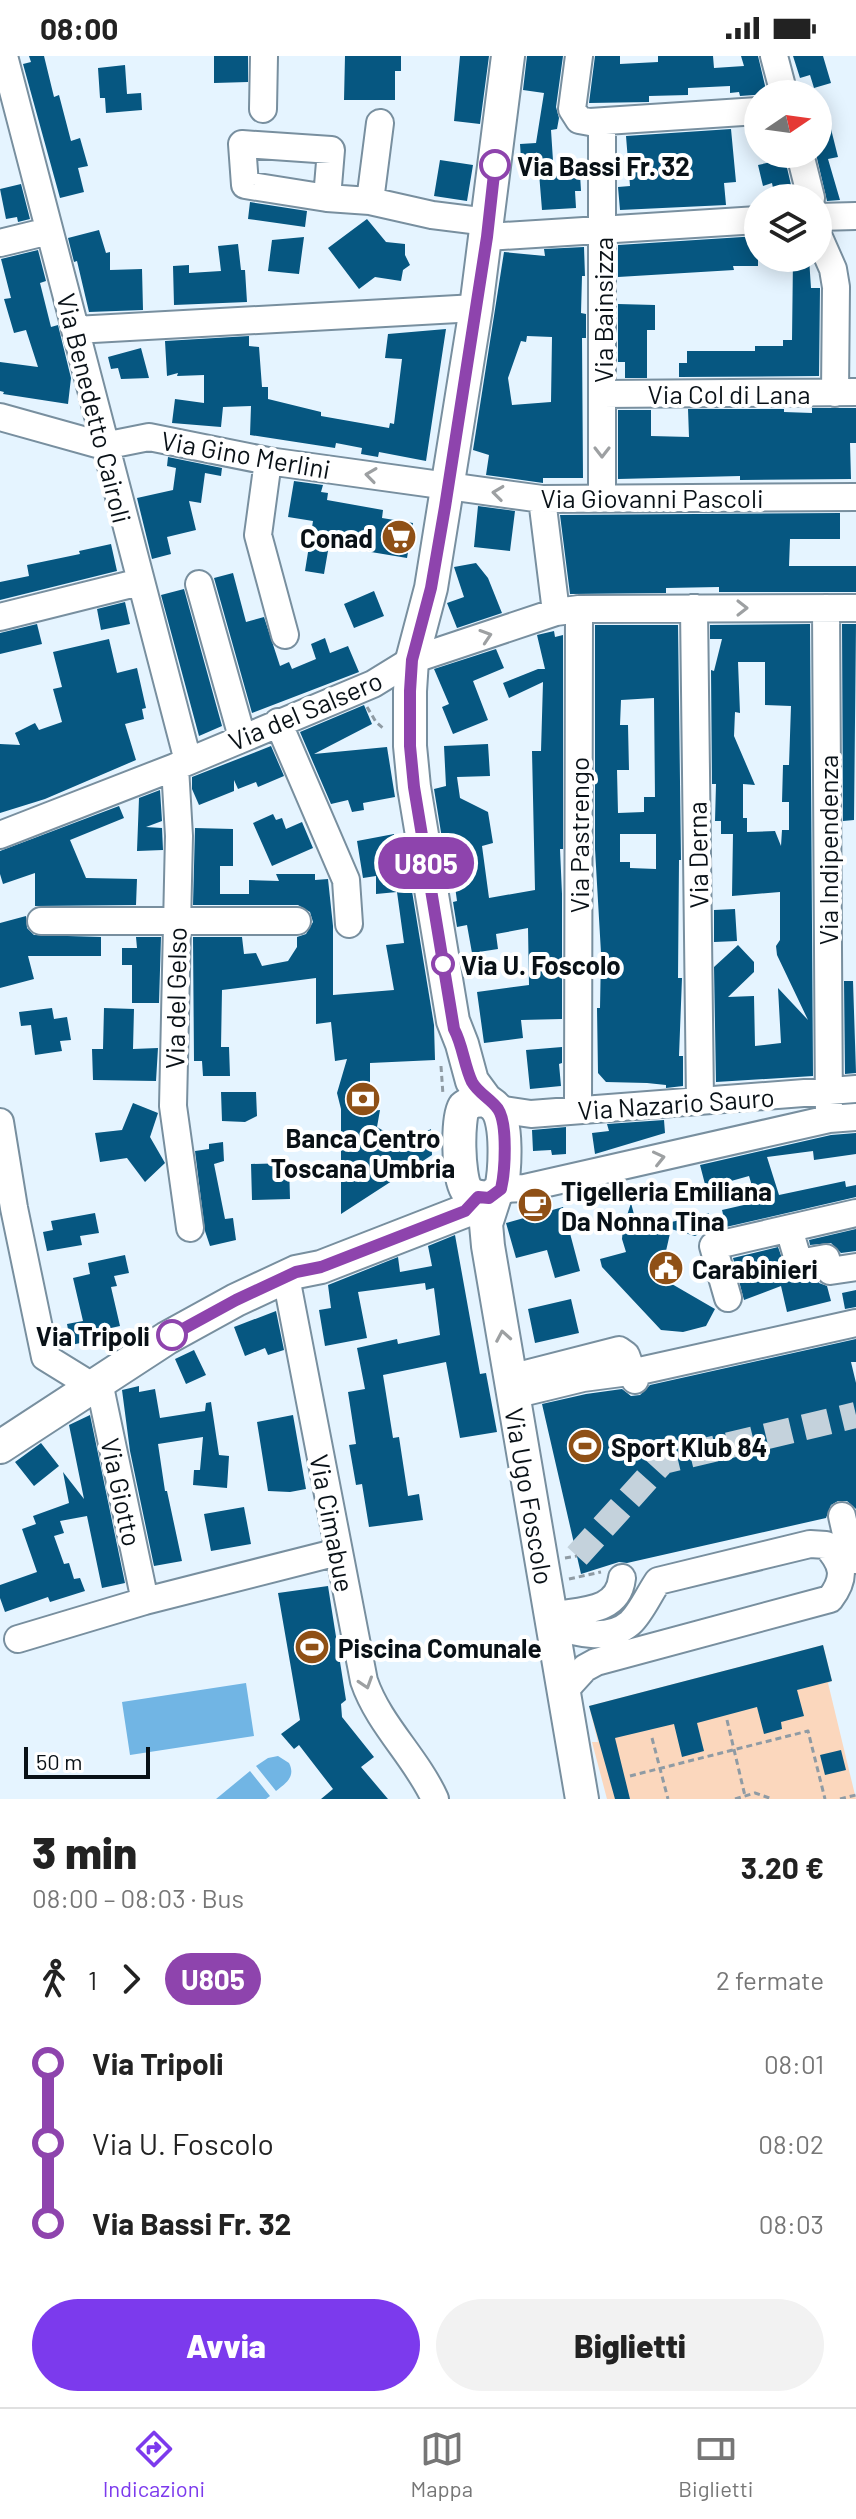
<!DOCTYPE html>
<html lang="it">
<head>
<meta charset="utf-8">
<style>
  body { margin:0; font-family:Barlow,sans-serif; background:#f2f2f2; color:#222; height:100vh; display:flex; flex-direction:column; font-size:30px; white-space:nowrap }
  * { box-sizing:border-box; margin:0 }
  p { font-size:26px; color:#767676 }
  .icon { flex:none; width:44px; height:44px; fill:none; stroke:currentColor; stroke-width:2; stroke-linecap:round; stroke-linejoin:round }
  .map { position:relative; height:1743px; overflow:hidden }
  .sheet { display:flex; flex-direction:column; background:#fff; flex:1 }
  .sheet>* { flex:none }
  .badge { padding:0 16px; border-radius:26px; font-size:28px; line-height:52px }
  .needle { width:52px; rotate:77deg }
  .controls { position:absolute; left:744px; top:24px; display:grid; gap:16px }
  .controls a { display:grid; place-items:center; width:88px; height:88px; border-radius:50%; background:#fff; box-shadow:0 4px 20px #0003; font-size:40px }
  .scale { position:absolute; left:24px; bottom:20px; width:126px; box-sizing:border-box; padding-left:8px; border:4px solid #091117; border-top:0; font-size:22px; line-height:28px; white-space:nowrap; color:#091117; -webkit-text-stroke:6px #fff; paint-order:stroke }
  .map>.badge { position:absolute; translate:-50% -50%; box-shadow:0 0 0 4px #fff }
  .legs { display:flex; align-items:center; gap:12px; height:88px; padding:0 32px; font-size:26px }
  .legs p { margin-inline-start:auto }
  .overview { display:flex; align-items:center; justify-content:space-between; height:136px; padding:0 32px }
  h1 { font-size:44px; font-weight:800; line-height:60px }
  .button { display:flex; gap:16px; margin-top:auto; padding:16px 32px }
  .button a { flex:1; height:92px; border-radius:48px; background:#7c3aed; color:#fff; font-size:32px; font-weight:800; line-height:92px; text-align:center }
  .button a+a { background:#f2f2f2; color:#222 }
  ul { padding:0 32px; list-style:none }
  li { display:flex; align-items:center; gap:28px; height:80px; font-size:30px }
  li i { display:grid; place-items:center; width:12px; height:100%; margin:0 10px; background:currentColor }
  li i::after { content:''; width:20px; height:20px; margin:-10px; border:6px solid; border-radius:50%; background:#fff }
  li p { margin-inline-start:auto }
  li:first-child i { background:linear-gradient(#0000 50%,currentColor 0) }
  li:last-child i { background:linear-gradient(currentColor 50%,#0000 0) }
  .status { display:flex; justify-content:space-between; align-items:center; height:56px; padding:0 40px; background:#fff; direction:ltr }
  .status svg { height:22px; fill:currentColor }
  .dock { display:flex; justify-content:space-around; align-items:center; height:112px; border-top:2px solid #e0e0e0; background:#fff; font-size:22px; color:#767676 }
  .dock a { display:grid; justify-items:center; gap:4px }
  .dock .selected { color:#7c3aed }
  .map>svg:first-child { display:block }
</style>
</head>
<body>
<div class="status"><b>08:00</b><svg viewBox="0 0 49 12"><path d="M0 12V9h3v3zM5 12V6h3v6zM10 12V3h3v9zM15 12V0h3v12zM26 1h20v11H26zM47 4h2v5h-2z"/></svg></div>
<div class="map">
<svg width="856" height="1743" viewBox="0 0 856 1743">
  <rect width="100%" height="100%" fill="#e5f4ff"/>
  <!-- green -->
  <path fill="#fbd7bd" d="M823,1589L832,1625L828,1627L856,1743H607L592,1686H598L589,1650Z"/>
  <!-- water -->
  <path fill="#71b5e4" d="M246,1627L254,1680L130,1699L122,1646Z
    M278,1700L289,1707C296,1721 286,1727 276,1735L256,1710L268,1702Z
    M250,1715L270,1740L266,1743H216Z"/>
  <!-- building -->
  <path fill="#065781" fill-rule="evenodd" d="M29,0H44L54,41L59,39L71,85L80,82L88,110L78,112L84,136L60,142L23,8L31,6Z
    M214,0H248V26L214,27Z
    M345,0H401V15H395V44H344Z
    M460,0H489L480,68L454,65Z
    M527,0H563L556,51L559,62L557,73L551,74L554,120L580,118L581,135H575L576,152L542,154L539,117L522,118L520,88L536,87L544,37L523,34Z
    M595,0H620V8L658,6V0H713L714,12L744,10L741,0H758L767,38L740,40L739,36L730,37V30L688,32V39L649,40V46L589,47Z
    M793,0H823L831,27L814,32L810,19L800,22Z
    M125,9L127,38L141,37L142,54L106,57L105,42H100L98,12Z
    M830,69L838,101L828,103L840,144L827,145L816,98L818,72Z
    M731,73L736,126L724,127L726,149L620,154L618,131L630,130L626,80Z
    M785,103L794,142H775L772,127L763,130L758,109Z
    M440,104L473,109L467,145L434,140Z
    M21,128L30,163L18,166L17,161L6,163L0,133Z
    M250,146L307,155L305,171L248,163Z
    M367,163L386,186L405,188V199L410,209L403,214L401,225L375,221L359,233L328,192Z
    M99,174L106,197L110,196V214L142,213L143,254L89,256L77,205L74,206L68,182Z
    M758,180V210H733L734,214L618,221V189Z
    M304,181L299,218L268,215L272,184Z
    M238,188L241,214H245L247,246L174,249L173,210L189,209V217L221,215L218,190Z
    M584,191L585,220H582L581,257L586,258V282H582L583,422H543V427L486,419L489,399L473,394L504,196L545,200L544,193ZM527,280L552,281L551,346L512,349L508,322L521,285L526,286Z
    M38,194L46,225L40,227L51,271L58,269L71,322L68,348L3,338L4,336L0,335V306L38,311L26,274L14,277L4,243L11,242L1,203Z
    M793,202H809L811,232H820L819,320L679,321V307H687V295H755V290H783V284H792Z
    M618,248L655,249V274H647V322H625V306H618Z
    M446,273L426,405L379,396L378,401L361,398L362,392L336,387L335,392L250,379L251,350L223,351L221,371L172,367L175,343L204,347V319L177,320L178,317L167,320L165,285L249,280V290L259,291L262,331H268V343L321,356V360L389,372L390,367L394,368L402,303L385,302L388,278Z
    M141,292L149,322L121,323L118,312L111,313L108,301Z
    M812,352H856V387H850L851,423L740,424V420L618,423V354H651V380L689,381L688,353H784V356L812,357Z
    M168,401L222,412L221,420L205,417L201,447L189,445L196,474L167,481L171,498L152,503L137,442L173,434L176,412L167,410Z
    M294,425L323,429L321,436L328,437L327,444L383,454L382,462L413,467L407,502L329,489L324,518L305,515L313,465L288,461Z
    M478,450L515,455L510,495L474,491Z
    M840,457V483H790L789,510H856V536H719V531L666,532V537L570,538L560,459Z
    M111,488L117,515L0,544V526L29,520L27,509L80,498L79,495Z
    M476,507L488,522L502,557L457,572L447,547L464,541L454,511Z
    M233,517L246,566L264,561L280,610L289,606L292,613L316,603L311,588L325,582L330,597L348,590L359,616L252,657L214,522Z
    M184,533L222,670L199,680L161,539Z
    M374,535L384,560L354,572L344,548Z
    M125,546L130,568L101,574L97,553Z
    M37,568L42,588L0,598V577Z
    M810,568L813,1020L716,1026L714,911L738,889L754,906V916L728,941L754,940L755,990L781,987L778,932L808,964L777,899L776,890L780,884V836L732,840L733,778H721V765H715L716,728H712L711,614L714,615L722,583H710V569ZM738,606H765V649L791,650L789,709H783L782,746H789V774H782L781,790L775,775L747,776V762H743V728L755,729L734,680L735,656L740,657Z
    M842,568H856L854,764L843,765Z
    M595,569H678L681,804H679L678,922H682L679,1000H683V1030L666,1032V1029L647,1027L606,1026L598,1017L597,952H600L601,897L595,793ZM654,642L655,741H644V756L618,757L617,714H629L628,669H620L621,644ZM620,778H656V813L630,812V806H620Z
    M554,575L555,581L563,579V793H560L562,838V963L521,964L523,982L484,987L477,936L529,929L528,872L496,878L498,893L472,897L467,869L457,871L453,846L457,845L450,794L444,795L434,733L446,730L444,690L488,688L490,720L457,721L460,742L488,756L493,787L482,790L489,842L535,834L532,695H541L543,626L509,642L503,627L538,613H545L537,579Z
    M109,583L117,617L137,612L146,652L142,653L144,663L125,668L136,704L45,743L0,757V688L20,689L15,677L35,667L39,674L62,666L53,633L62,631L53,596Z
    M496,593L504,612L473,625L488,664L453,678L442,651L449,648L434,613Z
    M364,649L372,668L314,698L387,691L395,741L363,747L364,754L352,756L348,744L331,748L300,676Z
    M271,690L284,720L258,731L256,726L238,733L234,724V735L199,749L192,733V721Z
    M160,734L162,765L146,771L162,772L163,794L137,795L139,742Z
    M119,750L124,762L70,784L86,822L137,823L136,849L35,850V817L3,828L0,818V795Z
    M273,758L276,764L282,762L286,773L302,766L313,792L272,810L253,767Z
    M195,772L233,773V810H220V838H249V824L279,825L276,818H315V824L328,823L333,870V939L394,934L386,889L404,887L397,836L376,838V820L363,822L357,785L394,778L398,816L409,817L434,969L435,1004L370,1007V1055L380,1054L377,1071L404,1087L431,1073L432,1099L341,1158V1053L337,1037L347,1003L335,1005L331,966L316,968V922L222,934L221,991H229L230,1020H203L202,1005H194L193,881H242L244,898L256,897L262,910L288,905L297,891V881L306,878L313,866L310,856L298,849H193Z
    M735,853L737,885L714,886V854Z
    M26,860L27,872L34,879L101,881V900H28L34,923L0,932V867Z
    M136,881H161L159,947H132V909H122V892H137Z
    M844,925H853L856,1017L845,1018Z
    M52,952L54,963L67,961L71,984L60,985L62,995L35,999L31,969L21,970L19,956Z
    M104,952L134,953L133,993L158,992L156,1025L93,1024L92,993H103Z
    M562,991V1007L559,1008L561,1030L530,1033L526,994Z
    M221,1036H256L257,1060L245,1066L222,1065Z
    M133,1047L158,1057L150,1081L165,1107L145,1126L127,1102L100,1106L95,1077L122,1074Z
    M664,1064L665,1077L595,1098L592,1077L609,1075L607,1068Z
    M566,1071V1098L552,1099L551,1094L533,1095L532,1074Z
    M856,1077V1098L814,1104L813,1095L767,1101L779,1139L845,1125L846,1131L856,1129V1141L726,1171L722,1154L757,1146L749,1120L706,1132L700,1109L831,1079Z
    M223,1086L224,1105L214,1108L225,1163L233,1162L236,1184L210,1190L205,1175L195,1095L209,1093V1088Z
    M289,1107L290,1143L252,1144L251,1108Z
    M631,1147L638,1174L709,1157L699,1178L695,1180L671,1173L666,1195L661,1198L665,1224L715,1253L706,1270L683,1276L661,1274L602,1211L600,1203L626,1196L622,1183L623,1172Z
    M563,1151L580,1215L555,1222L547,1194L516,1202L506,1167Z
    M95,1157L99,1177L80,1180L82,1189L47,1195L43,1176L53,1174L51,1165Z
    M856,1173V1195L841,1197L831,1187L810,1189L809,1184Z
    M455,1179L480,1318L486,1317L497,1376L460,1382L446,1306L383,1319L393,1382L399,1381L408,1440L419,1438L423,1464L369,1471L362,1428L356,1429L349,1389L356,1388L348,1336L365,1333L357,1292L397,1283L398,1288L440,1279L434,1232L426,1234L425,1227L358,1236L367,1282L325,1290L319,1254L331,1252L328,1229L398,1201L400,1216L432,1210L428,1190Z
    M778,1191L788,1219L801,1223L815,1220L819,1227L827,1230L831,1245L787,1256L781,1230L744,1244L733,1202Z
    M125,1199L129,1217L114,1220L117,1230L111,1231L120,1270L111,1272L113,1280L71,1289L67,1268L83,1265L73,1222L90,1218L88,1207Z
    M856,1234V1251L845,1253L842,1237Z
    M571,1243L579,1277L535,1287L528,1253Z
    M276,1255L284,1294L268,1299L265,1292L245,1300L234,1271Z
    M856,1283V1306H851L856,1327V1453L847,1445H838L831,1449L826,1462L627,1507L619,1506L581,1518L542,1348L586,1338L622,1333L631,1340L640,1339L650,1329Z
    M194,1294L206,1319L186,1328L175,1303Z
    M139,1330V1336L155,1333L160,1362L205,1355L206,1347L211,1346L219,1399L229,1400L227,1432L193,1429L194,1414H200L203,1381L158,1388L165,1435H167L182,1505L154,1510L130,1395L122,1334Z
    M90,1359L125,1527L102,1532L87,1460L60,1465L64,1477L54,1480L64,1508L69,1507L74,1523L80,1522L85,1535L50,1546L48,1541L5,1556L0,1542V1529L37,1516L22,1473L36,1468L33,1460L69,1447L63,1416L84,1443L69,1369Z
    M293,1359L306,1433L290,1436L268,1435L257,1366Z
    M41,1387L59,1410L34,1430L15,1406Z
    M244,1451L251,1488L211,1495L204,1458Z
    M328,1530L346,1644L341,1648L342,1661L374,1701L361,1711L388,1743H321L333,1733L299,1689L294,1693L281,1678L300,1664L278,1537Z
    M823,1589L832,1625L797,1634L804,1660L781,1666L782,1673L764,1678L757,1651L697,1667L704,1695L682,1701L674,1668L615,1682L630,1743H615L589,1650Z
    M841,1694L846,1714L825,1719L820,1699Z"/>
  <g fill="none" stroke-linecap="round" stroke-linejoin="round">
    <!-- minor-tunnel -->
    <path stroke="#c4d2dc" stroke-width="26" stroke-dasharray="26 13" stroke-linecap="butt" d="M577,1500L663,1405L856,1359"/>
    <defs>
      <path id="minor" d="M4,0L188,705
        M579,0L572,53L579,64L590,66L758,55
        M774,0L784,38
        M263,53L264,0
        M800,98L811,142
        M327,142L331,94L242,88L245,129L327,142L370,145L432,159L488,166
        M370,145L380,67
        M818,161L856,160
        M818,179L833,213L836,231L835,337
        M487,181L758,164
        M0,187L49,175
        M75,274L476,252
        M602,338L856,336
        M0,361L104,390L149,381L268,405L542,443L856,441
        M268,405L258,479L285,579
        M602,442V66
        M542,443L556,556
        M199,528L242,681
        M694,552L700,1045
        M826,552L829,1063
        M0,561L140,526
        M278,666L346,824L349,868
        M175,711L179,780L173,1050L190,1172
        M0,779L175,711L373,628L412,604L556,556L579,553L856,552
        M41,865H297
        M497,1053L531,1058L856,1033
        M578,1053L579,553
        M0,1066L14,1152L45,1301L92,1330
        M501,1133L525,1132L829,1063L856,1061
        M789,1173L799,1207L826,1202L830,1215L856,1211
        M286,1221L364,1625C379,1669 416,1701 435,1743
        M728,1242L713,1190L856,1157
        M510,1322L619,1294L626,1299L635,1324
        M99,1326L145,1545
        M513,1339L583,1322L644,1314L856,1267
        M842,1460L851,1500L856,1504
        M551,1560C580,1554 618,1557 622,1522
        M552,1569C576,1577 608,1586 630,1567C641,1557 649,1538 658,1525L810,1488L826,1489C843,1508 847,1521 830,1543L596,1606L585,1612L564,1635
        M18,1583L145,1545L338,1496"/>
      <path id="major" d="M486,1044L472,1025L462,988L453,965L414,731L410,690V635L412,604L431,532L476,252L508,0
        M486,1044C490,1047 494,1049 496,1052C508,1066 505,1116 501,1133L489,1142C480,1141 472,1141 466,1133C458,1120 457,1063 464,1051L473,1045Z
        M496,1137L486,1168L488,1190L582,1743
        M0,1391L167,1282L236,1244L296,1216L321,1211L465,1155L478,1141"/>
    </defs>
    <!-- minor casing -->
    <use href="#minor" stroke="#788f9f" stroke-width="30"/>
    <!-- major casing -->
    <use href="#major" stroke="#788f9f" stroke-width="36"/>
    <!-- path -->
    <path stroke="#8f9ba4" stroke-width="3" stroke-dasharray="6 4" stroke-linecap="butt" d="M367,651L376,666L384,673
      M441,1010L443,1039
      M565,1502L577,1500
      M569,1523L601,1516
      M727,1664L745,1740
      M652,1682L668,1743
      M630,1720L808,1675L825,1743
      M735,1743L755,1737L772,1743
      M840,1743L856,1739"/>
    <!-- minor -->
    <use href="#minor" stroke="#fff" stroke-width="26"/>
    <!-- major -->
    <use href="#major" stroke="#fff" stroke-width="32"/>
  </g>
  <!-- one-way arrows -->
  <defs><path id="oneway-chevron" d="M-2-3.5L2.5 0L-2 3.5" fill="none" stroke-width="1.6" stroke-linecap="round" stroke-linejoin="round" transform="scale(2)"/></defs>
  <g stroke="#9da0a2">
    <use href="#oneway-chevron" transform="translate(602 396) rotate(90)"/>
    <use href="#oneway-chevron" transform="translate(371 419) rotate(-172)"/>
    <use href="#oneway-chevron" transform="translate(498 437) rotate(-173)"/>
    <use href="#oneway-chevron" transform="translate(742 552)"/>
    <use href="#oneway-chevron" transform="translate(486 580) rotate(-18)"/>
    <use href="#oneway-chevron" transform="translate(659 1102) rotate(-13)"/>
    <use href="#oneway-chevron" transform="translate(503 1280) rotate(-100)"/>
    <use href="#oneway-chevron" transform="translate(366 1627) rotate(72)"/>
  </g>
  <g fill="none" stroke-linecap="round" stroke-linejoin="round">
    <defs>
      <path id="line-1" d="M172,1279L236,1244L296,1216L321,1211L465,1155L478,1141L489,1142L501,1133C505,1116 508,1068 498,1053C491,1043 478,1037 472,1026C464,1009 463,990 454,973L414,731L410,690V635L412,604L431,532L445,451L487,181L495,109"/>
    </defs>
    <!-- line-1 casing -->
    <use href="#line-1" stroke="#fff" stroke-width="18"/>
    <!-- line-1 -->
    <use href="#line-1" stroke="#8e44ad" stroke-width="12"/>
  </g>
  <!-- icons -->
  <defs>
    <symbol id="supermarket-disc" viewBox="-11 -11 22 22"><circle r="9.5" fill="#8f5016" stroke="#fff"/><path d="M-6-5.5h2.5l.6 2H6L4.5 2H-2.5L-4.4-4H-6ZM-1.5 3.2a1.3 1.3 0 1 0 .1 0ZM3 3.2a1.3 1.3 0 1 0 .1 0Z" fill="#fff"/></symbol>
    <symbol id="bank-disc" viewBox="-11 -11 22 22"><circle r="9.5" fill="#8f5016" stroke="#fff"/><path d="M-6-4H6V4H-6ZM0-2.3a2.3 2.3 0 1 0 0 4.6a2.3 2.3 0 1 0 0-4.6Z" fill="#fff"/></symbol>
    <symbol id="cafe-disc" viewBox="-11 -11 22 22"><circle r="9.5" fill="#8f5016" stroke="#fff"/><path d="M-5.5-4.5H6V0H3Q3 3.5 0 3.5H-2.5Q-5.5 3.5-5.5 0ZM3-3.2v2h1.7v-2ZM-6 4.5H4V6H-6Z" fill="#fff"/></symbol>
    <symbol id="civic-disc" viewBox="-11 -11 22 22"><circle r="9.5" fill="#8f5016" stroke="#fff"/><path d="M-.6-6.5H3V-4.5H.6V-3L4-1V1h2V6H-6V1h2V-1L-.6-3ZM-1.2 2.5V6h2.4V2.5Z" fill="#fff"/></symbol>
    <symbol id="stadium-disc" viewBox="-11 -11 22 22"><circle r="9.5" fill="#8f5016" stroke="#fff"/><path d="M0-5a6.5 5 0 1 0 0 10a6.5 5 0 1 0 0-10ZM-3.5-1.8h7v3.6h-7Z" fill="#fff"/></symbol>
  </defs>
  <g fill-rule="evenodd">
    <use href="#supermarket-disc" x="379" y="461" width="40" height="40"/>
    <use href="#bank-disc" x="343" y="1023" width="40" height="40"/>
    <use href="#cafe-disc" x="515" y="1129" width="40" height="40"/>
    <use href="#civic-disc" x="646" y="1192" width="40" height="40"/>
    <use href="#stadium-disc" x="565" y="1370" width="40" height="40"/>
    <use href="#stadium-disc" x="292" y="1571" width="40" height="40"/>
  </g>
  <!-- markers -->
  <g fill="#fff" stroke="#8e44ad" stroke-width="4">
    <circle cx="495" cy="109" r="14"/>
    <circle cx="443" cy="908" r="10"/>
    <circle cx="172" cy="1279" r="14"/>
  </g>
  <g text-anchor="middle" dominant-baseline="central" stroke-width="8" stroke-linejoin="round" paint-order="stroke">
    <!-- stop labels -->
    <g font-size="26" font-weight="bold" fill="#091117" stroke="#fff" text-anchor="start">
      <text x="517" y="109">Via Bassi Fr. 32</text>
      <text x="461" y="908">Via U. Foscolo</text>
      <text x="150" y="1279" text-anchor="end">Via Tripoli</text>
    </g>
    <!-- street labels -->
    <g font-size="26" fill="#091117" stroke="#fff">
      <text transform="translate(602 254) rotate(-90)">Via Bainsizza</text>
      <text x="729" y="337">Via Col di Lana</text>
      <text transform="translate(95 352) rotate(76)">Via Benedetto Cairoli</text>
      <text transform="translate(246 398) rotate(10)">Via Gino Merlini</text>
      <text x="652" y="441">Via Giovanni Pascoli</text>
      <text transform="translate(305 654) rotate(-23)">Via del Salsero</text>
      <text transform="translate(578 779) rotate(-90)">Via Pastrengo</text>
      <text transform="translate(827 794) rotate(-90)">Via Indipendenza</text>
      <text transform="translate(697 799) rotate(-91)">Via Derna</text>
      <text transform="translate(175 942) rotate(-89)">Via del Gelso</text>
      <text transform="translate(676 1047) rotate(-4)">Via Nazario Sauro</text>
      <text transform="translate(122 1436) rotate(78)">Via Giotto</text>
      <text transform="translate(530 1440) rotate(80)">Via Ugo Foscolo</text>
      <text transform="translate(333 1467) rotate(79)">Via Cimabue</text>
    </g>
    <!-- poi labels -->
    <g font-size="26" font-weight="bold" fill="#091117" stroke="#fff" text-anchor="start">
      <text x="373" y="481" text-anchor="end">Conad</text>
      <text x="363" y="1081" text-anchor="middle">Banca Centro<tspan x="363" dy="30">Toscana Umbria</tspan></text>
      <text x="561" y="1134">Tigelleria Emiliana<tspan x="561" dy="30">Da Nonna Tina</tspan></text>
      <text x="692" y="1212">Carabinieri</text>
      <text x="611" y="1390">Sport Klub 84</text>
      <text x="338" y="1591">Piscina Comunale</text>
    </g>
  </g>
</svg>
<div class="controls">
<a><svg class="needle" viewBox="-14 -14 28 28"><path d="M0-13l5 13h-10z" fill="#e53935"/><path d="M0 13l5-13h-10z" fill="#767676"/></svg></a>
<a><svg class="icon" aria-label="layers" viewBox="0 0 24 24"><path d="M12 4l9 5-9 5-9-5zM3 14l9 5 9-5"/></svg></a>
</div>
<div class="scale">50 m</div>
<b class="badge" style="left:426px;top:807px;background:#8e44ad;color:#fff">U805</b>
</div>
<section class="sheet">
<div class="overview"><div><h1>3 min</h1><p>08:00 – 08:03 · Bus</p></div><b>3.20 €</b></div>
<div class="legs"><svg class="icon" aria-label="walk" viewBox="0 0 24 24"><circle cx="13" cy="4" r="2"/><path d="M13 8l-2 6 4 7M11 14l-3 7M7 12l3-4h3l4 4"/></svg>1<svg class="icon" aria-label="forward" viewBox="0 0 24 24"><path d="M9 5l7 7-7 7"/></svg><b class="badge" style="background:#8e44ad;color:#fff">U805</b><p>2 fermate</p></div>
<ul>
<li><i style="color:#8e44ad"></i><b>Via Tripoli</b><p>08:01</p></li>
<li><i style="color:#8e44ad"></i><span>Via U. Foscolo</span><p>08:02</p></li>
<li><i style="color:#8e44ad"></i><b>Via Bassi Fr. 32</b><p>08:03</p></li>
</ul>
<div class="button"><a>Avvia</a><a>Biglietti</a></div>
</section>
<nav class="dock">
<a class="selected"><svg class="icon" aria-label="directions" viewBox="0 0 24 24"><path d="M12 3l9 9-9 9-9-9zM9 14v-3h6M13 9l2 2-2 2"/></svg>Indicazioni</a>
<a><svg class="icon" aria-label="map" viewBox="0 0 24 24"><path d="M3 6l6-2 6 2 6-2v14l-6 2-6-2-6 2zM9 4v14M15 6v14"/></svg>Mappa</a>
<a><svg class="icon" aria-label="tickets" viewBox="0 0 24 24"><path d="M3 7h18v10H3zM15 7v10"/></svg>Biglietti</a>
</nav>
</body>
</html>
